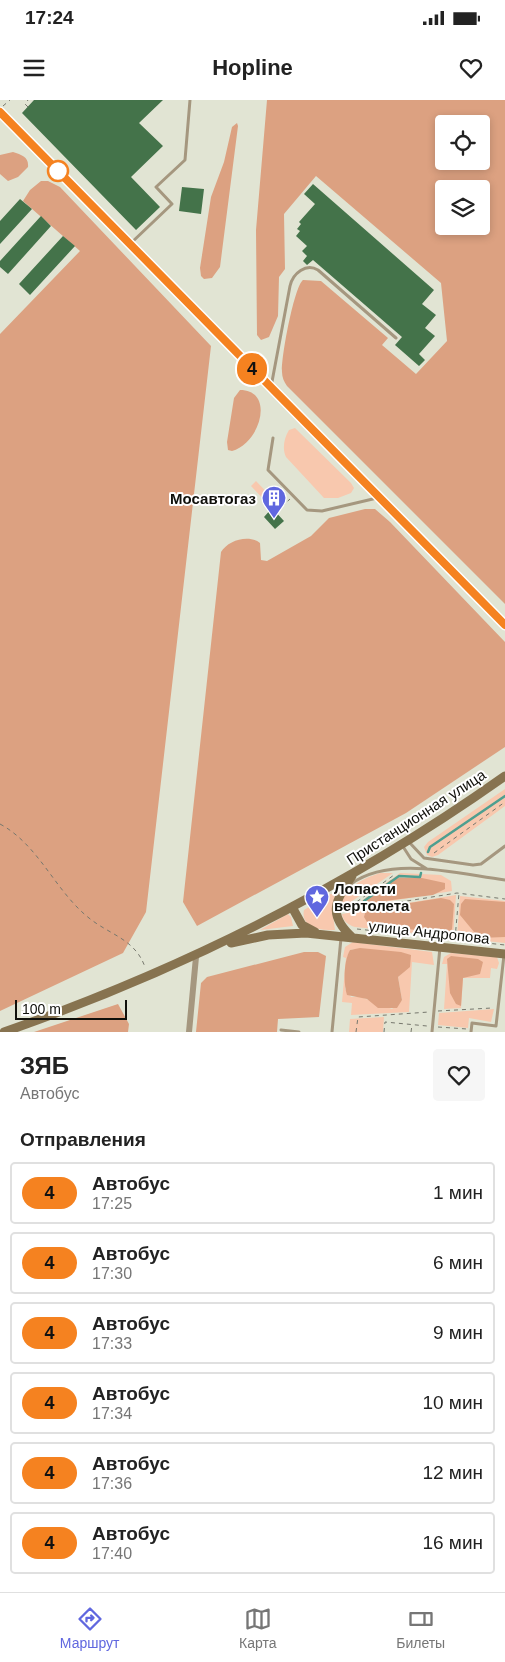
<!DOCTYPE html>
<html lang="ru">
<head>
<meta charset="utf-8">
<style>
  body { margin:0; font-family:Arial,sans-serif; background:#f6f6f6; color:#222; height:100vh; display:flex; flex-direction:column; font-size:19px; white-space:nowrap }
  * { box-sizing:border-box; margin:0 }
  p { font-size:16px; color:#767676 }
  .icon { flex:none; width:28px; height:28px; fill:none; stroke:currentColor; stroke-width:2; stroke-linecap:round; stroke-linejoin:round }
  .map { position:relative; height:932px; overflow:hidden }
  .side { display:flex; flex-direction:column; background:#fff; flex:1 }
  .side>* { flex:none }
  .badge { padding:0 10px; border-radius:16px; font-size:18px; line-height:32px }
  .tools { position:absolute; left:435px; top:15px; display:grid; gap:10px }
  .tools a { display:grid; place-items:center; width:55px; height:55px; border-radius:5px; background:#fff; box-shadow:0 2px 8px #0003; font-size:25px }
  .scale { position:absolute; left:15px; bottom:12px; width:112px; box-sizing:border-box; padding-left:5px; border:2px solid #10100b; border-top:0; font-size:14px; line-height:18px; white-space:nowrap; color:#10100b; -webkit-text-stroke:4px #fff; paint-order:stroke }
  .map>.badge { position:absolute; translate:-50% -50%; box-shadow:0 0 0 2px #fff }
  h2 { padding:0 20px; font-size:19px; line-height:45px }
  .round { display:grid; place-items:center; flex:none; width:52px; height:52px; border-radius:5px; background:#f6f6f6 }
  .overview { display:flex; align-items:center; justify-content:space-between; height:85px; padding:0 20px }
  h1 { font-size:24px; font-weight:800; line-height:38px }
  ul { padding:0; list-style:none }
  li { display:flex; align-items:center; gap:15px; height:62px; margin:0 10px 8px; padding:0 10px; border:2px solid #e0e0e0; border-radius:5px }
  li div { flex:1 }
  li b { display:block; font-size:19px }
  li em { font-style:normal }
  li .badge { min-width:55px; font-weight:700; text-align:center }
  .status { display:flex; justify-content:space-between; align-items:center; height:35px; padding:0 25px; background:#fff; direction:ltr }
  .status svg { height:14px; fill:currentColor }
  header { display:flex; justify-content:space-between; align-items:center; height:65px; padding:0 20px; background:#fff; font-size:22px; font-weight:800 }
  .tabs { display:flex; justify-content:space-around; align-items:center; height:70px; border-top:1px solid #e0e0e0; background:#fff; font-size:14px; color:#767676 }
  .tabs a { display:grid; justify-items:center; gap:2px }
  .tabs .active { color:#6067df }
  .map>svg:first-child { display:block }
</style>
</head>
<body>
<div class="status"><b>17:24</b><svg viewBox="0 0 49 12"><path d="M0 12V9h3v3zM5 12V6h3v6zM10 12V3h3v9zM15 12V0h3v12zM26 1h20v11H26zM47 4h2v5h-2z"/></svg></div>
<header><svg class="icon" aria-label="menu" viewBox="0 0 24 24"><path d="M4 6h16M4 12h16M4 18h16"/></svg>Hopline<svg class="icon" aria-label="heart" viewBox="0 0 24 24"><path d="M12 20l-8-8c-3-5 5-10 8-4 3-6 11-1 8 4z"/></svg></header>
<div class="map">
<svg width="505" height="932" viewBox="0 0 505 932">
  <rect width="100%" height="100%" fill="#e1e4d3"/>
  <!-- green -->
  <path fill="#f8c8ae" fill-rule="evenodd" d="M295,328L351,383L354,388L351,393L338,398H324L286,357C282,349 284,338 289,330Z
    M256,381L280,406L275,411L251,386Z
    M505,689V706L438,755L432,757L427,755L424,747L428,742Z
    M380,773H393L339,810C340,789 362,779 380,773Z
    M400,773L441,775L451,781L452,791L353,807Z
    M330,794H335L332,809L335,830C322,831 300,828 304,810Z
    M456,795L453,837L355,827C348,825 343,821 342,814Z
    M460,796L505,801V843L457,838Z
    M288,814L291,817L293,826L260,830Z
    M353,842L432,852L434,865L412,862L409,912L351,915L352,903L342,902L346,858L343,857L345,847ZM354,849L403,872L398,877L402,900L392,909L361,897H351L345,889L347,857L350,850Z
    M451,853L497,857L499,863L497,869L491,868L490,878H463L461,908L444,909L447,864H442L444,857Z
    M494,909L491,922L469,918L468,928L438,925L439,913Z
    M384,917L383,932H349L350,919Z"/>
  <!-- forest -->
  <path fill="#dca181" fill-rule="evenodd" d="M267,0H505V504L287,286C284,282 282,277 282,272C281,258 294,187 303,180L321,181L388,238L382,245L416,274L447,241L441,183L316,76L284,114L285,169L279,177L278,216L269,237L261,240L257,235L256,130ZM444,24H481V61H444ZM444,89H481V126H444Z
    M237,23L238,26L220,167L212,178L204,179L201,176L200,168L211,97L224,62L232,27Z
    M13,52C22,55 29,57 28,67L18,77L8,81L0,74V55Z
    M41,81H48L60,87L211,246L146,812L123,853L0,911V234L80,151L23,101L30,90Z
    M240,290C275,290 261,343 232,351L228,350L227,342L234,298Z
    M365,409H375L390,422L505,542V647L406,713L197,826L183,802L221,452C228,440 249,434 260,443L261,460L267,461L311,436L329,418Z
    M399,778H422L445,783V789L433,795L368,803L366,798L391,780Z
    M441,798L450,800L454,804L452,829L448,834L376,825L367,822L364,817L366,810Z
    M465,799L505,802V837L479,838L460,815L461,804Z
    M360,848L401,852L411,855L410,867L398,877L402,900L397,908H378L367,899L347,895C343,883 344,860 350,850Z
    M304,852H318L326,856L319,917L278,919L277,932H196L201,883L207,877Z
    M451,856L478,859L483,862L480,874L463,878L461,906L456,904L450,893L447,859Z
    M118,904L129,924L128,932H34Z"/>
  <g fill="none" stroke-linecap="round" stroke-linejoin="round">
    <!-- stream -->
    <path stroke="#4e9f90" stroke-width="2.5" d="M428,752L430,747L505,696
      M364,801L399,776L420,777L421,773"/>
  </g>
  <!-- building -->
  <path fill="#44734a" d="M34,0H163L139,23L163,46L131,77L160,107L136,130L22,13Z
    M313,84L434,190L422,204L436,215L425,228L435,236L419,254L425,260L419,266L395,245L402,237L313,160L307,165L303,161L307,156L302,151L307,146L296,136L300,131L297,129L301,124L299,122L315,104L304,94Z
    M182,87L204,89L201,114L179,111Z
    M20,99L32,109L0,144V121Z
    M41,116L51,126L8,174L0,167V161Z
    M63,136L75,146L30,195L19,184Z
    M272,408L284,421L275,429L264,417Z"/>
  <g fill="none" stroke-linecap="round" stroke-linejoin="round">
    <!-- path -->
    <path stroke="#76776d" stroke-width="1" stroke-dasharray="4 4" stroke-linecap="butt" d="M3,6L10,0
      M28,7L25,4L28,0
      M276,412L290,399
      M0,724C39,745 55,791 89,818C110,835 135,839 145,867
      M434,753L505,702
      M344,811L457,793L505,799
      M344,811L394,775
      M357,829L505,845
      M455,839L459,793
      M438,911L492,908
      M438,927L467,929
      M356,932L358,917L429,912
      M384,932L385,922L427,926
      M411,932L412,925"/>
    <!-- service -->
    <path stroke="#a5977f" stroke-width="3" d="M130,144L172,104L156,87L185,60L190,0
      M271,287L290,186C293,173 306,163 318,170L396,238
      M273,338L268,370L307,410L322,411L377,398
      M409,742L424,758L473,765L481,764L505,746
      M402,745L411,759L427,769
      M351,784C391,755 458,774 505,780
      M281,930L299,932
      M332,932L341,838
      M432,932L440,847
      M471,932L472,923L496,926L504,855"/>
    <!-- minor -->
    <path stroke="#a5977f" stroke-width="6" d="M0,12L505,525
      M189,932L196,857"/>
    <!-- secondary -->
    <path stroke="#877350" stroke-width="9" d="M352,776C335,801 327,815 353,838
      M292,807L302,825L315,832
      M231,843L268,835L306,833L505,854
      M4,932C184,869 350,786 505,676"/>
  </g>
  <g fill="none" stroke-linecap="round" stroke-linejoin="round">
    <defs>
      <path id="line" d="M0,12L505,525"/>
    </defs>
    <!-- line casing -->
    <use href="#line" stroke="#fff" stroke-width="11"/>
    <!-- line -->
    <use href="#line" stroke="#f58220" stroke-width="8"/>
  </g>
  <!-- icons -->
  <defs>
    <symbol id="building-pin" viewBox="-11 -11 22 30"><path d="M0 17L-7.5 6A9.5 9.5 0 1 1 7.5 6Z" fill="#6067df" stroke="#fff"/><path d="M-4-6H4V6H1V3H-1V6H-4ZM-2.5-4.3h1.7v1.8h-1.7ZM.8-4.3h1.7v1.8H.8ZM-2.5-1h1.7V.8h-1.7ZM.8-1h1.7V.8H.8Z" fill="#fff"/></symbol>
    <symbol id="sight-pin" viewBox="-11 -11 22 30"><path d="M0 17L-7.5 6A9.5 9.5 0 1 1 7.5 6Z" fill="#6067df" stroke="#fff"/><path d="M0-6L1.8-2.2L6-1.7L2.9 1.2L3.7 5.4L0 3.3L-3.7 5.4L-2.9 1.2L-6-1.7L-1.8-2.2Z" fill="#fff"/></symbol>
  </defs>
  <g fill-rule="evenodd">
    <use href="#building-pin" x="260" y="384" width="28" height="38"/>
    <use href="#sight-pin" x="303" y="783" width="28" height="38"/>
  </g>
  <!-- markers -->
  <circle fill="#fff" stroke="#f58220" stroke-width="2.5" cx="58" cy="71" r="10"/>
  <g text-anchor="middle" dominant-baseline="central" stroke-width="4" stroke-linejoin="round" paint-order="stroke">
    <!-- poi labels -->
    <g font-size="15" font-weight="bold" fill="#10100b" stroke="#fff" text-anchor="end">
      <text x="256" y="398">Мосавтогаз</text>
      <text x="334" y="788" text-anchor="start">Лопасти<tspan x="334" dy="17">вертолета</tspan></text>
    </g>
    <!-- street labels -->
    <g font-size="15" fill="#10100b" stroke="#fff">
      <text transform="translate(416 717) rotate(-33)">Пристанционная улица</text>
      <text transform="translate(429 832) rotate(6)">улица Андропова</text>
    </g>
  </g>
</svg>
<div class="tools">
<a><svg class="icon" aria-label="locate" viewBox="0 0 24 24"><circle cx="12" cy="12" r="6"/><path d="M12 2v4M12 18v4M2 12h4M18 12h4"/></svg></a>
<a><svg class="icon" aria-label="layers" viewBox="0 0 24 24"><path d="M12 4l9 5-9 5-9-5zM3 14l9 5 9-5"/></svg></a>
</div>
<div class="scale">100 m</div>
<b class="badge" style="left:252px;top:269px;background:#f58220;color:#111">4</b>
</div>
<section class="side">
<div class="overview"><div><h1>ЗЯБ</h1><p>Автобус</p></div><a class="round"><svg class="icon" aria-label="heart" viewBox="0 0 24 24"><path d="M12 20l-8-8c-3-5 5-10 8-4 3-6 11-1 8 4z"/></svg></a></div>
<h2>Отправления</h2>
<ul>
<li><span class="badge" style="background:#f58220;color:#111">4</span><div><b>Автобус</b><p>17:25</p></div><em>1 мин</em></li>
<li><span class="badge" style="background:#f58220;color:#111">4</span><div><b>Автобус</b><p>17:30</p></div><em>6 мин</em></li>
<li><span class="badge" style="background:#f58220;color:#111">4</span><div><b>Автобус</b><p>17:33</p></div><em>9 мин</em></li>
<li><span class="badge" style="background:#f58220;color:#111">4</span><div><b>Автобус</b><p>17:34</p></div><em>10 мин</em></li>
<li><span class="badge" style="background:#f58220;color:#111">4</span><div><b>Автобус</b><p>17:36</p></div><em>12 мин</em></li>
<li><span class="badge" style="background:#f58220;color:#111">4</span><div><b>Автобус</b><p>17:40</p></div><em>16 мин</em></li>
</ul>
</section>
<nav class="tabs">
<a class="active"><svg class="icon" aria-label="directions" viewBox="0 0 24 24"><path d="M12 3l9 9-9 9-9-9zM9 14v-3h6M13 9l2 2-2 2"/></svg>Маршрут</a>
<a><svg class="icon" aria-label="map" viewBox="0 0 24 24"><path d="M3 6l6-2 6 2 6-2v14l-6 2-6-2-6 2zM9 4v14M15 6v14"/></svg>Карта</a>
<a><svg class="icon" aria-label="tickets" viewBox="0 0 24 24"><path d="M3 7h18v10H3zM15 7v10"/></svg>Билеты</a>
</nav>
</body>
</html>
